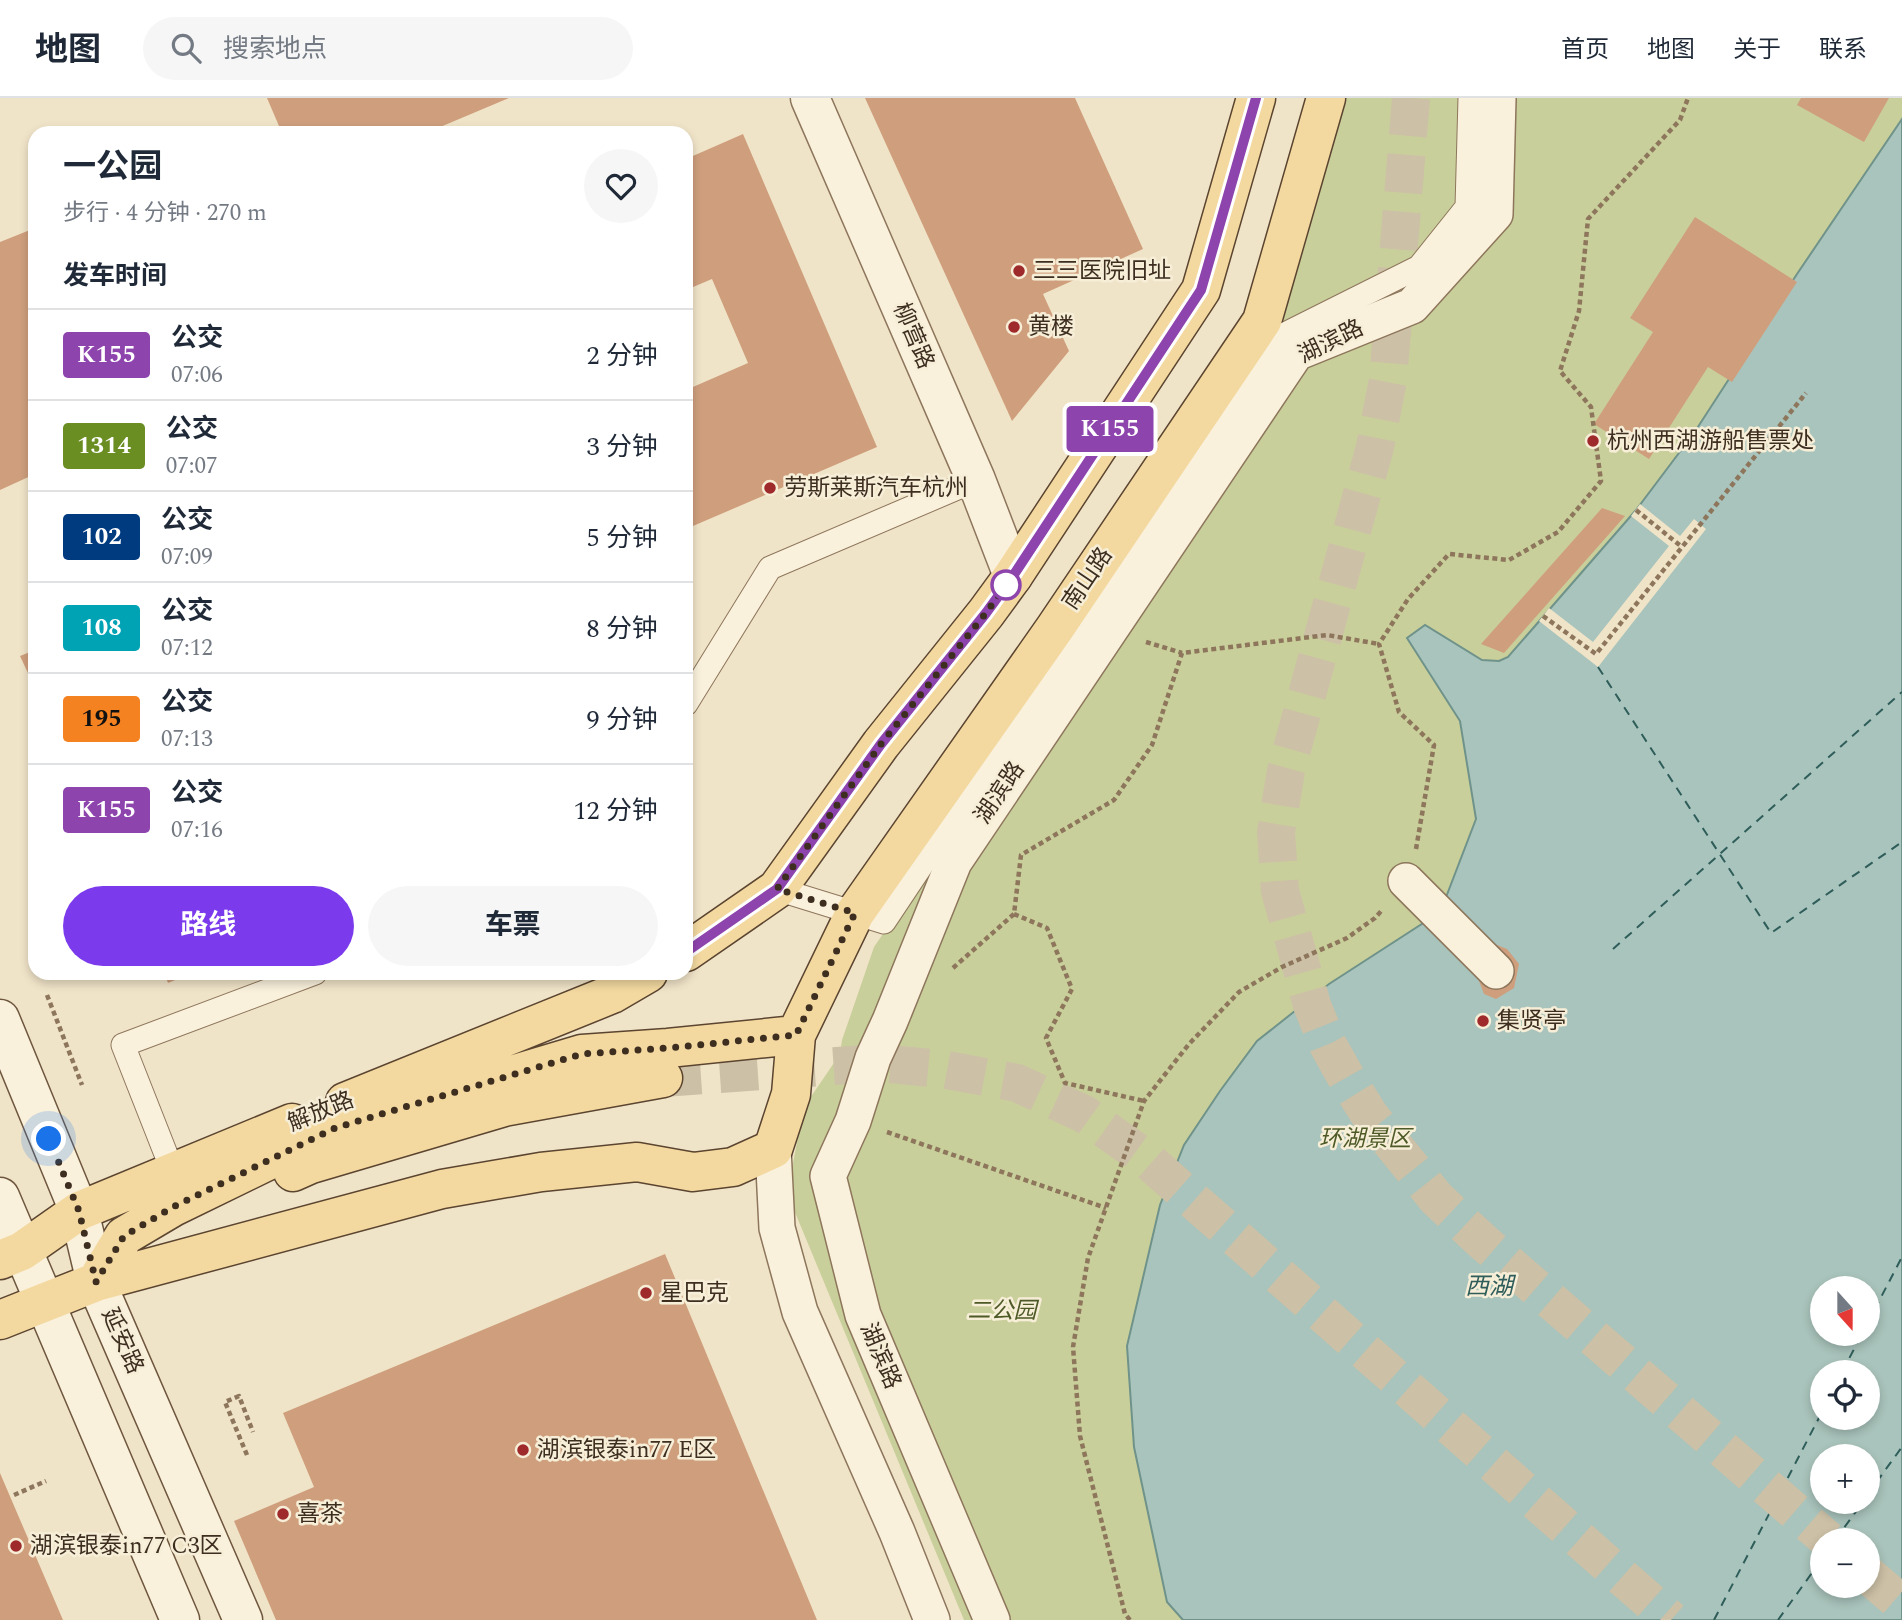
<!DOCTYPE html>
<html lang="zh">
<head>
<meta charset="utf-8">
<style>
  body { margin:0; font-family:Spectral,"Noto Sans SC",serif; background:#f6f6f7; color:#1f2937; height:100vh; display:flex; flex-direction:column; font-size:26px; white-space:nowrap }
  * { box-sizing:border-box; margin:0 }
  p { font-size:23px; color:#747a83 }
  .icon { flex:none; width:38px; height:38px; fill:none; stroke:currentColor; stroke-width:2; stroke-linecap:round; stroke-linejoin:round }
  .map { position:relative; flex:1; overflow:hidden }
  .drawer { position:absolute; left:28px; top:28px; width:665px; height:854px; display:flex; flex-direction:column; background:#fff; border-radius:21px; box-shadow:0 4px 10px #0003 }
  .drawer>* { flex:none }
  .badge { padding:0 14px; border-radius:5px; font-size:24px; line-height:46px }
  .needle { width:46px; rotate:159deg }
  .controls { position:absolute; left:1810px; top:1178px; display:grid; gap:14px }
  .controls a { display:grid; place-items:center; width:70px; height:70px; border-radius:50%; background:#fff; box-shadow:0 4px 10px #0003; font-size:35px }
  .you { position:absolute; width:35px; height:35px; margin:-18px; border:5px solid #fff; border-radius:50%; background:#1a73e8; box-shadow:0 0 0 10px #1a73e833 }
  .map>.badge { position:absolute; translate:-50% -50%; box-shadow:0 0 0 4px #fff }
  h2 { padding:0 35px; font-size:26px; line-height:63px }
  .round { display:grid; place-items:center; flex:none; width:74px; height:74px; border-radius:37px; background:#f6f6f7 }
  .overview { display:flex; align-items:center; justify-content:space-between; height:119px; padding:0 35px }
  h1 { font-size:33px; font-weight:700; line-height:52px }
  .primary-button { display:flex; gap:14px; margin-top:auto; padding:14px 35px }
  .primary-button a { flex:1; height:80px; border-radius:42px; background:#7c3aed; color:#fff; font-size:28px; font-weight:700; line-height:80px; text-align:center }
  .primary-button a+a { background:#f6f6f7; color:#1f2937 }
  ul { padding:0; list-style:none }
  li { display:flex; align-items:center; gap:21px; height:91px; padding:0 35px; border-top:2px solid #e0e1e3 }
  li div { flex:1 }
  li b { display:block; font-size:26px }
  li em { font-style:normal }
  li .badge { min-width:77px; font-weight:700; text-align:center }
  header { display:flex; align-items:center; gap:42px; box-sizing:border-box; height:98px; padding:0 35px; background:#fff; border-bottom:2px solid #e0e1e3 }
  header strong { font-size:33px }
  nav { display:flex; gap:38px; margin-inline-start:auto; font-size:24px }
  .search { width:490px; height:63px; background:#f6f6f7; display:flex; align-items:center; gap:18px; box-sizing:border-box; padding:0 24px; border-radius:38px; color:#747a83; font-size:26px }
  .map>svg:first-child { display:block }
</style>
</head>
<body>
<header>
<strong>地图</strong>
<div class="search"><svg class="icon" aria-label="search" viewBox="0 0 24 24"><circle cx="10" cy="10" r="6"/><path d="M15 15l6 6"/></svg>搜索地点</div>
<nav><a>首页</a><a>地图</a><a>关于</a><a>联系</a></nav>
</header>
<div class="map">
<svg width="1902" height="1522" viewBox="0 0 1902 1522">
  <rect width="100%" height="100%" fill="#f0e4c8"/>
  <!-- green -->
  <path fill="#c9cf9b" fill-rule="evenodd" d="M1345,0H1902V1522H964L787,1095L804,1009L840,956L842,942L874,849L1078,549L1270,257ZM1822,1190H1867V1236H1822ZM1822,1274H1867V1320H1822ZM1822,1358H1867V1404H1822ZM1822,1442H1867V1488H1822Z"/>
  <!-- water -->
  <path fill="#a9c4bc" stroke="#6f938a" stroke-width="2" fill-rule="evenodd" d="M1902,21V1522H1183L1167,1504L1134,1349L1127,1248L1160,1107L1184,1047L1220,993L1257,943L1329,886L1431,820L1443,807L1476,721L1460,623L1407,540L1425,527L1482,562L1499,563L1508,559L1636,412L1694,335L1797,176ZM1822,1190H1867V1236H1822ZM1822,1274H1867V1320H1822ZM1822,1358H1867V1404H1822ZM1822,1442H1867V1488H1822Z"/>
  <!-- pier -->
  <path fill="#f0e4c8" d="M1640,406L1680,438L1694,421L1706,431L1598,569L1539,523L1549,510L1593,544L1669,448L1631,418Z"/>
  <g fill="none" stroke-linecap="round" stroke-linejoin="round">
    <!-- ferry -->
    <path stroke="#2f5d5a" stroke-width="2" stroke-dasharray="9 7" stroke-linecap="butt" d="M1598,569L1771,835L1902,744
      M1613,851L1902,594
      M1867,1226L1902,1159
      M1842,1274L1862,1236
      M1867,1397L1902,1349
      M1835,1442L1863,1404
      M1714,1522L1822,1314
      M1778,1522L1822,1461"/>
  </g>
  <!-- building -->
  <path fill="#cf9f7d" d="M267,0H509L426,35H282Z
    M865,0H1075L1143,151L1043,196L1069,253L1012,323Z
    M1801,0H1889L1864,44L1797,7Z
    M743,36L877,349L686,431V292L748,265L712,181L686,192V61Z
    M1695,119L1797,184L1732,284L1708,269L1649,361L1594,326L1653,234L1630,220Z
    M35,130V376L0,392V144Z
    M1602,410L1625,418L1504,555L1481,546Z
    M35,552V590L20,558Z
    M1492,845L1507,851L1519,866L1514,890L1496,901L1484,896L1474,870Z
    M164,875H192L168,885Z
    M665,1156L817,1522H276L234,1423L314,1389L283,1315Z
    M0,1375L63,1522H0Z"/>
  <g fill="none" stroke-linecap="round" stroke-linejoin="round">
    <!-- primary-tunnel -->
    <path stroke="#ccc0a6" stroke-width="38" stroke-dasharray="38 19" stroke-linecap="butt" d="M1411,0L1388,282L1375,349L1286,673L1276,734L1280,793L1312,907L1328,947L1347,981L1370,1018L1436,1100L1482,1143L1828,1442
      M663,980L878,965L942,971L1017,985L1084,1016L1144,1059L1671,1522
      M1867,1476L1902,1506"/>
    <defs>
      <path id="service" d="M686,606L770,470L976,382
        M777,791L884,824L1055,567L1208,347L1275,241L1419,169L1467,109L1470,0
        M173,1074L123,947L315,875"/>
      <path id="pedestrian" d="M1406,783L1496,873
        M773,1051L777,1130L800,1214L897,1434L932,1522
        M992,1522L863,1217L828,1078L853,1023L873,960L890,923L954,764L1296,255L1412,208L1495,116L1498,0"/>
      <path id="tertiary" d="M810,0L976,382L1013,478"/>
      <path id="secondary" d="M0,921L79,1113L96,1184L243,1522
        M0,1099L180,1522"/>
      <path id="primary" d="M686,854L777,791L881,646L986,515L1013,478L1201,192L1256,0
        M345,1004L612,896L648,875
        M293,1074L311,1066L504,1009L663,980
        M0,1162L22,1153L79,1113L292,1025
        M96,1184L124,1138L173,1109L335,1030L582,956L668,950L796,937
        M0,1222L96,1184L442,1091L541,1074L637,1064L693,1074L733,1069L773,1051L791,996L796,937L855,815L1055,530L1262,223L1326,0"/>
    </defs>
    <!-- service casing -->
    <use href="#service" stroke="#8d765c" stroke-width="25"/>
    <!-- pedestrian casing -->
    <use href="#pedestrian" stroke="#8d765c" stroke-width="38"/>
    <!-- tertiary casing -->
    <use href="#tertiary" stroke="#8d765c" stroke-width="41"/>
    <!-- secondary casing -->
    <use href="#secondary" stroke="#6f573f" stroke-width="41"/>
    <!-- primary casing -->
    <use href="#primary" stroke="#5b4430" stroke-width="41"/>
    <!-- path -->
    <path stroke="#8d765c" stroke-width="4.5" stroke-dasharray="5 3.5" stroke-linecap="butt" d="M1636,412L1682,449
      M1543,518L1596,556L1806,295
      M1146,544L1182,555
      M1416,751L1434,647L1399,614L1379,546L1408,501L1449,456L1509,462L1558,434L1601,383L1591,309L1560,273L1579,213L1588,121L1680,22L1688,0
      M1014,816L1047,830L1072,891L1046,940L1065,985L1144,1003
      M953,870L1014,816L1021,757L1114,702L1152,647L1182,555L1327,537L1379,546
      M47,897L82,987
      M887,1034L1106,1110
      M247,1357L225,1304L239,1298L253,1334
      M14,1397L46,1383
      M1130,1522L1125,1516L1080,1338L1073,1249L1088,1160L1144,1003L1189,946L1239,894L1282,869L1347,840L1375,820L1382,812"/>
    <!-- service -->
    <use href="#service" stroke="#faf1dc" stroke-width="23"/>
    <!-- pedestrian -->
    <use href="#pedestrian" stroke="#faf1dc" stroke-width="35"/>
    <!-- tertiary -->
    <use href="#tertiary" stroke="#faf1dc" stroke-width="38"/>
    <!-- secondary -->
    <use href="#secondary" stroke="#faf1dc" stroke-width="38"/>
    <!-- primary -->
    <use href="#primary" stroke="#f3d9a0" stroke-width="38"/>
  </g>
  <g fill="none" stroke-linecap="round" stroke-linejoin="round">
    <defs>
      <path id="line" d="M686,854L777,791L881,646L986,515L1013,478L1201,192L1256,0"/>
    </defs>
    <!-- line casing -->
    <use href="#line" stroke="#fff" stroke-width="16"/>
    <!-- line -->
    <use href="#line" stroke="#8e44ad" stroke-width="10"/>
    <!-- walk -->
    <path stroke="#3d2e20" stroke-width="7" stroke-dasharray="0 12.6" d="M49,1041L79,1113L96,1184L124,1138L173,1109L335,1030L582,956L668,950L796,937L855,815L777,791L881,646L986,515L1006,487"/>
  </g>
  <!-- markers -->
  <g fill="#9e2a2b" stroke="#f7eed8" stroke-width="2.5">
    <circle cx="1019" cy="173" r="7"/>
    <circle cx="1014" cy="229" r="7"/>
    <circle cx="1593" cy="343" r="7"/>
    <circle cx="770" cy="390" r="7"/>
    <circle cx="1483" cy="923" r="7"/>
    <circle cx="646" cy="1195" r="7"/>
    <circle cx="523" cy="1352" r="7"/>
    <circle cx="283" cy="1416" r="7"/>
    <circle cx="16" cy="1448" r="7"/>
  </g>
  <circle fill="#fff" stroke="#8e44ad" stroke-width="3.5" cx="1006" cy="487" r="14"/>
  <g text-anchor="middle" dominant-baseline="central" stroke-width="5" stroke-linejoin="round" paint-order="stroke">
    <!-- poi labels -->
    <g font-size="23" fill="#3d2e20" stroke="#f7eed8" text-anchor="start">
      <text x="1033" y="173">三三医院旧址</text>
      <text x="1028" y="229">黄楼</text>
      <text x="1607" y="343">杭州西湖游船售票处</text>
      <text x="784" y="390">劳斯莱斯汽车杭州</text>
      <text x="1497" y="923">集贤亭</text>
      <text x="660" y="1195">星巴克</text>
      <text x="537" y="1352">湖滨银泰in77 E区</text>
      <text x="297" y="1416">喜茶</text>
      <text x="30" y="1448">湖滨银泰in77 C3区</text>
    </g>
    <!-- street labels -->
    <g font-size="23" fill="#3d2e20" stroke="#f7eed8">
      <text transform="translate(913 238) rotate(67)">柳营路</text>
      <text transform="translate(1331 244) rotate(-26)">湖滨路</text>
      <text transform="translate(1088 481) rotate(-56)">南山路</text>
      <text transform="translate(1000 695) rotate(-56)">湖滨路</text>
      <text transform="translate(321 1014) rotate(-22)">解放路</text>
      <text transform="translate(122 1243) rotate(66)">延安路</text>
      <text transform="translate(880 1258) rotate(67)">湖滨路</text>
    </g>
    <!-- park labels -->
    <g font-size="23" font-style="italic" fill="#4d5a26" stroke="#f7eed8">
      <text x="1365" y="1041">环湖景区</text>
      <text x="1002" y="1213">二公园</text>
    </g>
    <!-- water labels -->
    <g font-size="24" font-style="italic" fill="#2f5d5a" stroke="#f7eed8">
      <text x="1489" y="1189">西湖</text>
    </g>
  </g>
</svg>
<div class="controls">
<a><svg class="needle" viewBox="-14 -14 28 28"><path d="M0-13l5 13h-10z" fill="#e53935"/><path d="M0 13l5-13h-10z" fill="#747a83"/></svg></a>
<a><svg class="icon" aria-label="locate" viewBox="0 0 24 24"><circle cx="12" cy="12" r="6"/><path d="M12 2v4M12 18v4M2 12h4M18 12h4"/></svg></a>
<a>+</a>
<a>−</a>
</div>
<div class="you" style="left:49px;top:1041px"></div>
<b class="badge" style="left:1110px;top:331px;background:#8e44ad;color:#fff">K155</b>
<section class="drawer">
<div class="overview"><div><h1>一公园</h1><p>步行 · 4 分钟 · 270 m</p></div><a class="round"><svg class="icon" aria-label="heart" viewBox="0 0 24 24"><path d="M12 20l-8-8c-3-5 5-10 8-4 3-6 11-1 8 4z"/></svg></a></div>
<h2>发车时间</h2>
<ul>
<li><span class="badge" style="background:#8e44ad;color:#fff">K155</span><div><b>公交</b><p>07:06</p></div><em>2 分钟</em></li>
<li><span class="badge" style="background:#6b8e23;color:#fff">1314</span><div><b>公交</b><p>07:07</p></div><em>3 分钟</em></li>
<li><span class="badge" style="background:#003b80;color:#fff">102</span><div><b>公交</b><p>07:09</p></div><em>5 分钟</em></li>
<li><span class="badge" style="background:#00a3b4;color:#fff">108</span><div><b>公交</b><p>07:12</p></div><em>8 分钟</em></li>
<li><span class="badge" style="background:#f58220;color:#111">195</span><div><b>公交</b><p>07:13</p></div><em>9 分钟</em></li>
<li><span class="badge" style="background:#8e44ad;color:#fff">K155</span><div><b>公交</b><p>07:16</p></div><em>12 分钟</em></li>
</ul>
<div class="primary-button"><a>路线</a><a>车票</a></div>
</section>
</div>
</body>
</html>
